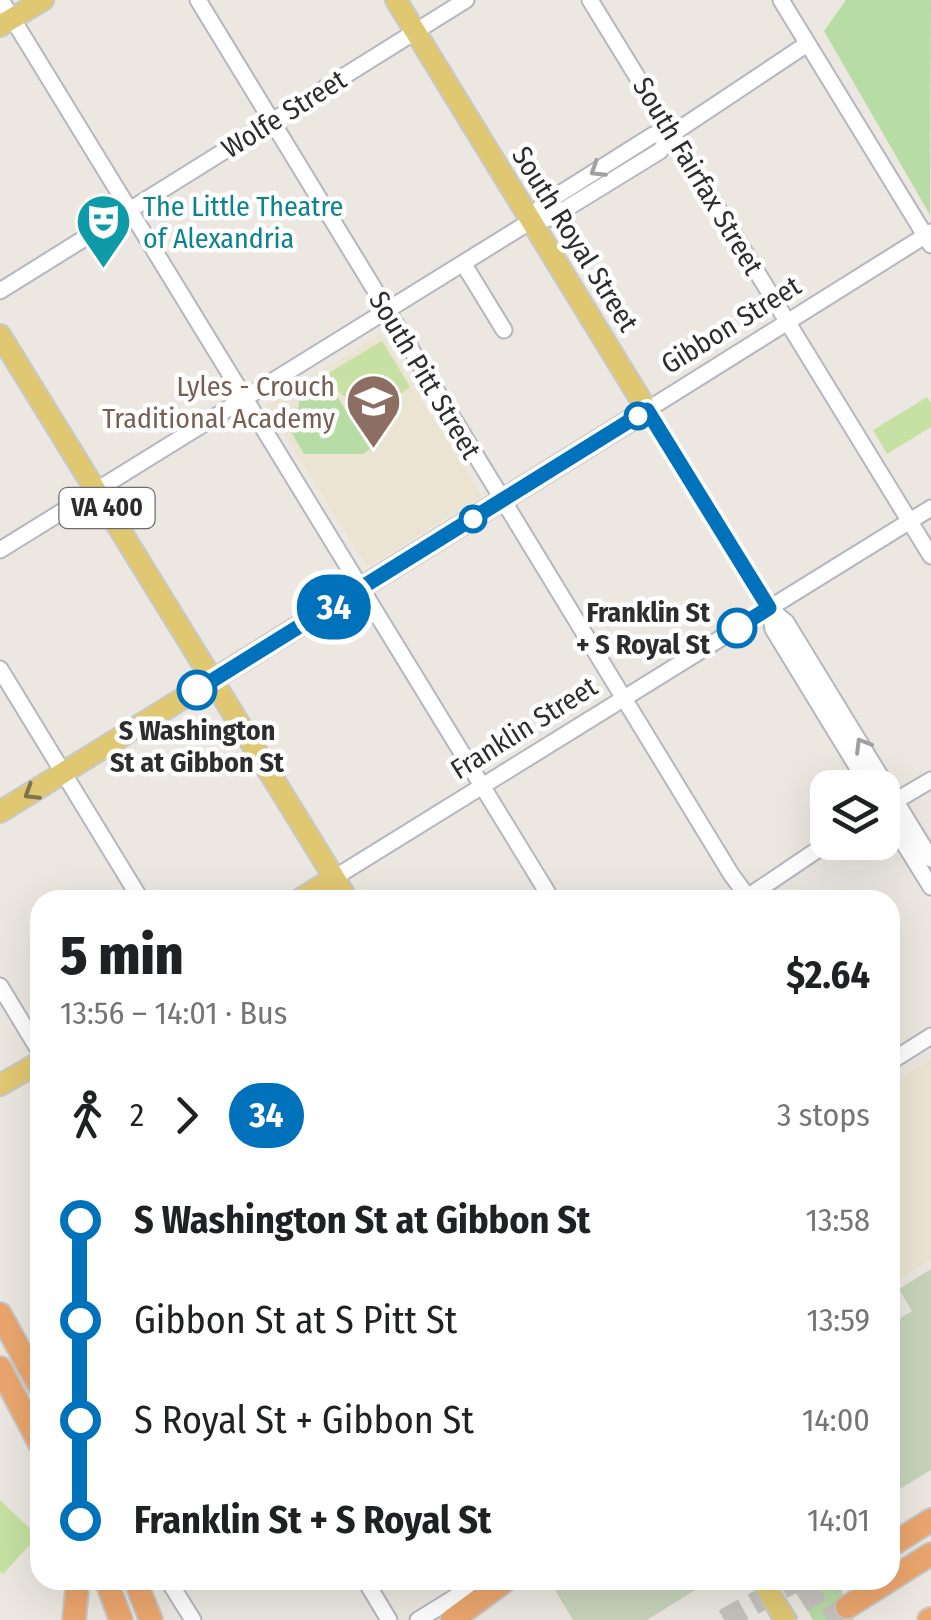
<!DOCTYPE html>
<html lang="en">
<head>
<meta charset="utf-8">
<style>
  body { margin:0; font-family:"Fira Sans Condensed",sans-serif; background:#f6f6f6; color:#202124; height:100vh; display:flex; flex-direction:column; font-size:38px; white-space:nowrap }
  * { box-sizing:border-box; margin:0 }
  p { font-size:32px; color:#757577 }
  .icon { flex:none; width:55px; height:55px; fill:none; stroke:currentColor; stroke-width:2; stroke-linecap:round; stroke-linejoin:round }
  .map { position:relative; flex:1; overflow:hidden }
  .side { position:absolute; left:30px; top:890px; width:870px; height:700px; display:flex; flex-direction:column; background:#fff; border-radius:30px; box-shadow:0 10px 40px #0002 }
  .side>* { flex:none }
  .badge { padding:0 20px; border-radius:32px; font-size:35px; line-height:65px }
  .controls { position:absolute; left:810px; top:770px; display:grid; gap:20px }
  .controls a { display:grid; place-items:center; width:90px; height:90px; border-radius:20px; background:#fff; box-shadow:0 10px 40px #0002; font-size:50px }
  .map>.badge { position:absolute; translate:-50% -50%; box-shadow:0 0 0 5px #fff }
  .legs { display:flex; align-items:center; gap:15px; height:110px; padding:0 30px; font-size:32px }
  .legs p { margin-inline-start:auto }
  .summary { display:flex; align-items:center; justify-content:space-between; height:170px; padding:0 30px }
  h1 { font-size:55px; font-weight:800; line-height:75px }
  ul { padding:0 30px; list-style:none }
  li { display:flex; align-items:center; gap:35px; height:100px; font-size:38px }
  li i { display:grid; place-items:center; width:15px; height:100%; margin:0 12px; background:currentColor }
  li i::after { content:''; width:25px; height:25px; margin:-12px; border:8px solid; border-radius:50%; background:#fff }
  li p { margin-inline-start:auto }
  li:first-child i { background:linear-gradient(#0000 50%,currentColor 0) }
  li:last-child i { background:linear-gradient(currentColor 50%,#0000 0) }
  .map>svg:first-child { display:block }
</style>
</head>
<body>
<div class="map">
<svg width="931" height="1620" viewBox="0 0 931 1620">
  <rect width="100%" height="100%" fill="#ece8e1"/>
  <!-- education -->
  <path fill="#ece4d3" d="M381,334L482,496L367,567L266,405Z
    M931,1059V1260L890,1285V1085Z"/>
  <!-- green -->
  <path fill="#b7dca5" d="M846,0H931L930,215L824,31Z
    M323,374L370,449L363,454H304L287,425L299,406V390Z
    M795,1580H837L854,1620H813L792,1583Z"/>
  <!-- cemetery -->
  <path fill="#c7d4bb" d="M931,1269V1470L890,1495V1324L912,1311L899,1289Z
    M549,1580H711L647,1620H573Z"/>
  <!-- pitch -->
  <path fill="#c6e1a3" d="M382,341L410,387C373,416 351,415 327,374Z
    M927,397L931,403V427L887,454L873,430Z
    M0,1500L38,1536L3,1574L0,1571Z"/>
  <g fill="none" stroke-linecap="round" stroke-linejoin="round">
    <!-- highway-tunnel -->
    <path stroke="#c6c3bd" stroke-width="22" stroke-dasharray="22 11" stroke-linecap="butt" d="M724,1620L797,1580
      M774,1620L837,1580
      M827,1620L847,1607"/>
    <defs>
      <path id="minor" d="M1,0L552,900
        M198,0L731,874L750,900
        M590,0L931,556
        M781,0L931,245
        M531,221L542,205L653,135L672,134
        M463,263L504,330
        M0,291L466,0
        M0,550L531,221L551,218L660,151L672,134L807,44
        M769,608L786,622L931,859
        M0,669L141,900
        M870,788L773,629L769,608L647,410L931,232
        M887,806L931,780
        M882,808L931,887
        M334,878L931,508
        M743,900L829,842
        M0,986L40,1052
        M890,1062L931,1036
        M40,1331V1344
        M168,1580L193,1620
        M365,1580L389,1620
        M418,1620L483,1580"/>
      <path id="major" d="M0,26L43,0
        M0,335L348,900
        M0,812L647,410L396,0
        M299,900L334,878
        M0,1085L40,1062
        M762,1580L785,1620"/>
      <path id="highway" d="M0,1314L40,1387
        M0,1368L40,1444
        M890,1546L931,1520
        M106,1580L121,1620
        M135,1580L151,1620
        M847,1607L931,1554
        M74,1620L78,1580
        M452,1620L506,1580
        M929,1620L931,1619"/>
    </defs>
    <!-- minor casing -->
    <use href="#minor" stroke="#b5b7bf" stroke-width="19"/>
    <!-- major casing -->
    <use href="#major" stroke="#c8c8c8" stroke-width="24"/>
    <!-- highway casing -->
    <use href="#highway" stroke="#c8c8c8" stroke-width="26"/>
    <!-- minor -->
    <use href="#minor" stroke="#fff" stroke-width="15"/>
    <!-- major -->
    <use href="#major" stroke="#e0c873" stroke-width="20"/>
    <!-- highway -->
    <use href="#highway" stroke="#eba66e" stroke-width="22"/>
  </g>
  <!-- one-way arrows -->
  <defs><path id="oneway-chevron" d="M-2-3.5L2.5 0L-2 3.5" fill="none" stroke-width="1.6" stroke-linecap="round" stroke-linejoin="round" transform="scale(2.5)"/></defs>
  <g stroke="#a0a0a0">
    <use href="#oneway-chevron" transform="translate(597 170) rotate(148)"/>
    <use href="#oneway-chevron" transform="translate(862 745) rotate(-121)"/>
  </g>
  <use stroke="#7e734c" href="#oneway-chevron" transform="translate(31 793) rotate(148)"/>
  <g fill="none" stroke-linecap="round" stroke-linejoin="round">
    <defs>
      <path id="line-1" d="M197,690L647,410L769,608L737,628"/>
    </defs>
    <!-- line-1 casing -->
    <use href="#line-1" stroke="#fff" stroke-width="22"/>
    <!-- line-1 -->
    <use href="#line-1" stroke="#0072bc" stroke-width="15"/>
  </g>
  <!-- icons -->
  <defs>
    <symbol id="theatre-pin" viewBox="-11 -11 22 30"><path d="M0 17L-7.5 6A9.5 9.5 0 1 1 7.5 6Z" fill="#0f9aa8" stroke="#fff"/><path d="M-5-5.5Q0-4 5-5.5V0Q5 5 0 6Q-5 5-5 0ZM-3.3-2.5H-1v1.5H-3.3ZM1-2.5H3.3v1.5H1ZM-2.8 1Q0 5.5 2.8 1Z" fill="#fff"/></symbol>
    <symbol id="school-pin" viewBox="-11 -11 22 30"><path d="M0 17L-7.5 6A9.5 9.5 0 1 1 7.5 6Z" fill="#8d6e63" stroke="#fff"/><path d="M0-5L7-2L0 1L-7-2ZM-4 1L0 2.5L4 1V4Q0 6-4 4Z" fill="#fff"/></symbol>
  </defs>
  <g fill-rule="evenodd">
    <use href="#theatre-pin" x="72" y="190" width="63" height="86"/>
    <use href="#school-pin" x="342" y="370" width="63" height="86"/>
  </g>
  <!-- markers -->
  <g fill="#fff" stroke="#0072bc" stroke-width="5">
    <circle cx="638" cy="416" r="12"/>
    <circle cx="473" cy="519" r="12"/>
    <circle cx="737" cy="628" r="18"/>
    <circle cx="197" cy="690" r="18"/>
  </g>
  <g text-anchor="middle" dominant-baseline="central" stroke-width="9" stroke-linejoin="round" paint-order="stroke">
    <!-- shield labels -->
    <rect fill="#fff" stroke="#6c6c6c" stroke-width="2.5" x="59.5" y="488" width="95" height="40" rx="8"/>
    <g font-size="25" font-weight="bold" fill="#2d2d2d">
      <text x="107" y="508">VA 400</text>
    </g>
    <!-- street labels -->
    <g font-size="28" fill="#2d2d2d" stroke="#fff">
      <text transform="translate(284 114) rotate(-32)">Wolfe Street</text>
      <text transform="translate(698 176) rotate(59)">South Fairfax Street</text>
      <text transform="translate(575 239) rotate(58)">South Royal Street</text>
      <text transform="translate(731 325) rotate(-32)">Gibbon Street</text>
      <text transform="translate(425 375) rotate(59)">South Pitt Street</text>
      <text transform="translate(524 728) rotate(-32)">Franklin Street</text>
    </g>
    <!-- culture labels -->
    <g font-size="28" fill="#0d838f" stroke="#fff" text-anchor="start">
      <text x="143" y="206">The Little Theatre<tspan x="143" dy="32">of Alexandria</tspan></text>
    </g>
    <!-- education labels -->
    <g font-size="28" fill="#785e54" stroke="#fff" text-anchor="end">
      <text x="335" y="386">Lyles - Crouch<tspan x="335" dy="32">Traditional Academy</tspan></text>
    </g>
    <!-- stop labels -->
    <g font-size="28" font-weight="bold" fill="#2d2d2d" stroke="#fff" text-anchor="end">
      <text x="710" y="612">Franklin St<tspan x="710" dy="32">+ S Royal St</tspan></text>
      <text x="197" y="730" text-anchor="middle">S Washington<tspan x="197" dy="32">St at Gibbon St</tspan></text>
    </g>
  </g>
</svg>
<div class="controls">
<a><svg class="icon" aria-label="layers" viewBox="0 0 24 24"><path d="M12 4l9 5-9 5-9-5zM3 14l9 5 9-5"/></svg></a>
</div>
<b class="badge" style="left:334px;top:607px;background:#0072bc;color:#fff">34</b>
<section class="side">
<div class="summary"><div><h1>5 min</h1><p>13:56 – 14:01 · Bus</p></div><b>$2.64</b></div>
<div class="legs"><svg class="icon" aria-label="walk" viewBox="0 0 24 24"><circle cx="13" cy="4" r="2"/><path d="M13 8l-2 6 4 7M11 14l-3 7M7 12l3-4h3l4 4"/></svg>2<svg class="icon" aria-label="forward" viewBox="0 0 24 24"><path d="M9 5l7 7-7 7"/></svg><b class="badge" style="background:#0072bc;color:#fff">34</b><p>3 stops</p></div>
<ul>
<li><i style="color:#0072bc"></i><b>S Washington St at Gibbon St</b><p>13:58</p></li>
<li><i style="color:#0072bc"></i><span>Gibbon St at S Pitt St</span><p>13:59</p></li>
<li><i style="color:#0072bc"></i><span>S Royal St + Gibbon St</span><p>14:00</p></li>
<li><i style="color:#0072bc"></i><b>Franklin St + S Royal St</b><p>14:01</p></li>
</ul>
</section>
</div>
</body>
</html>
